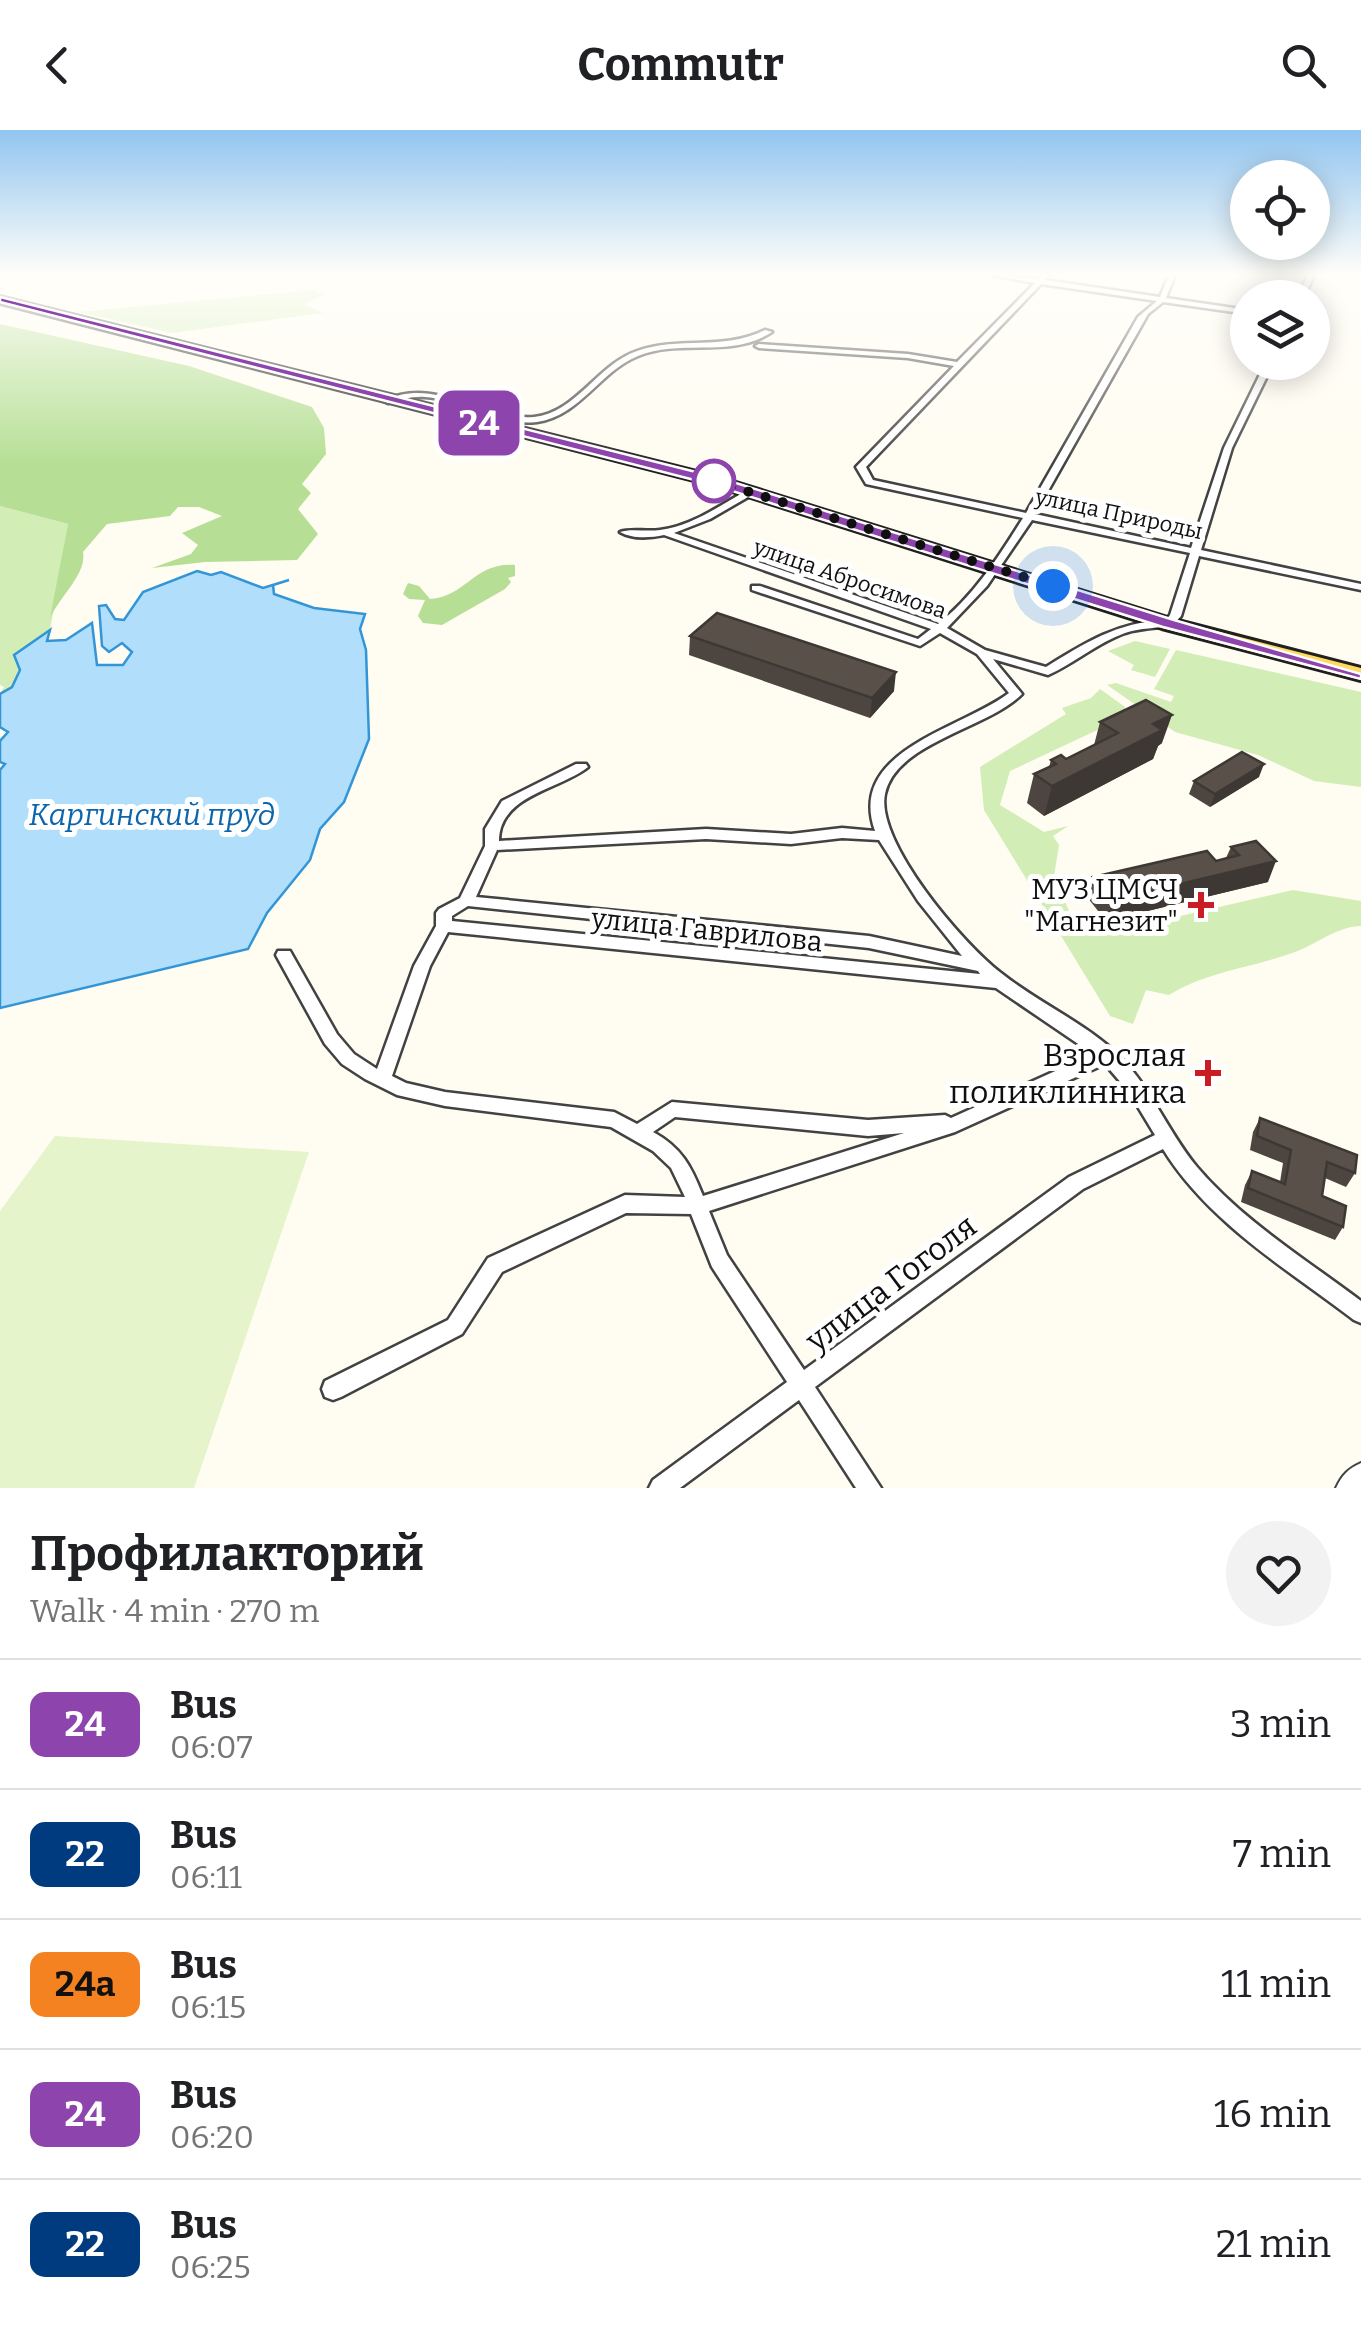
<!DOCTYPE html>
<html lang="en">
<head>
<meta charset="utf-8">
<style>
  body { margin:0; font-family:Bitter,serif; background:#f2f2f2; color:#202124; height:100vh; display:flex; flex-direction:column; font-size:38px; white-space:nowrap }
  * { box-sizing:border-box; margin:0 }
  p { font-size:32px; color:#757577 }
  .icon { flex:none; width:55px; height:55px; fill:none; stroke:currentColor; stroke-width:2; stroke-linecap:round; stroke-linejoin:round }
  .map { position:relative; height:1358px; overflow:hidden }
  .sheet { display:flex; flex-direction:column; background:#fff; flex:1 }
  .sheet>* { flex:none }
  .badge { padding:0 20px; border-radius:15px; font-size:35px; line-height:65px }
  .tools { position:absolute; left:1230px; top:30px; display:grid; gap:20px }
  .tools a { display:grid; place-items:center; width:100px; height:100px; border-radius:50%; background:#fff; box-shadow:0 5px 25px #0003; font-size:50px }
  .you { position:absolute; width:50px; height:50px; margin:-25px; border:8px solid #fff; border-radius:50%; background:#1a73e8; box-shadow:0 0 0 15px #1a73e833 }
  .map>.badge { position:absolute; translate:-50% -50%; box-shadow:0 0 0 5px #fff }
  .round { display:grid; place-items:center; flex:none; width:105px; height:105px; border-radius:52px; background:#f2f2f2 }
  .overview { display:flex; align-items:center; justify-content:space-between; height:170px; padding:0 30px }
  h1 { font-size:48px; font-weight:700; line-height:75px }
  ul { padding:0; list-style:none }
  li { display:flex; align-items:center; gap:30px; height:130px; padding:0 30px; border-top:2px solid #e0e0e0 }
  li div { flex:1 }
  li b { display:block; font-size:38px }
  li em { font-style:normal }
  li .badge { min-width:110px; font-weight:700; text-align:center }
  header { display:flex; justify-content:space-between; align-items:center; height:130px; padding:0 30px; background:#fff; font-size:45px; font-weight:700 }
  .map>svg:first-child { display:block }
</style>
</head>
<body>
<header><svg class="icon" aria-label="back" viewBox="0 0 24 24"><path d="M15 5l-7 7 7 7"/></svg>Commutr<svg class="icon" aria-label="search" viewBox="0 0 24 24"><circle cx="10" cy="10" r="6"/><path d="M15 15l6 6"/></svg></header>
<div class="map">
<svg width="1361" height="1358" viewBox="0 0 1361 1358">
  <rect width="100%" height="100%" fill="#fffcf1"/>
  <!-- green -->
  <path fill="#d3edb7" d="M314,160L323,165L304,174L323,183L172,203L78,182Z
    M0,376L68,394L50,500L14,524L20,540L12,557L0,564L4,557L0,555Z
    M1135,511L1170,519L1155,547L1131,540L1134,535L1108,521Z
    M1176,520L1361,562V657L1314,651L1258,625L1175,602L1107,555L1116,553L1171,572L1174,566L1154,559Z
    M1100,559L1125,577V587L1010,641L1000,675L1044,702L1068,696L1053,706L1059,715L1054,746L1076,797L1083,802L1107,803L1293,760L1361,771V796C1338,796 1317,814 1295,822C1252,838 1208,841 1169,865L1146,860L1133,894L1110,886L984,680L980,637L1066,584L1062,578L1091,568Z"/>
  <!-- forest -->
  <path fill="#b6df95" d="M0,194L189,236L312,277L324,298L326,324L302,354L311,363L298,379L318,404L297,430L205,432L152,438L191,424L198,415L182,403L222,386L199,377H178L170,386L107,394L83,422C87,443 61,465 50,488L68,394L0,376Z
    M515,435V446L508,448L511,452L505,459L442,495L423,493L418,486L425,470L409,469L403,464L408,453L419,456L430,469C466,467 474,432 515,435Z"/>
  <!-- pitch -->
  <path fill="#e5f4ca" d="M55,1006L309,1022L194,1358H0V1081Z"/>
  <!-- water -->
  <path fill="#b1dffb" stroke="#3295d8" stroke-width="2.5" d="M197,441L211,445L221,442L263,458L289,450L273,455L274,464L314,478L365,484L360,499L366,520L369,609L344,672L320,699L310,730L267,783L248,819L0,878V640L5,634L0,632V611L8,602L0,597V564L12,557L20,540L14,525L50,500L47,511L66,510L92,493L97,535H123L132,522L122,513L109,522L102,516L99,476L106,475L115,489L124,490L143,462Z"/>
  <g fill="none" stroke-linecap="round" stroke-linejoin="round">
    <defs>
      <path id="minor" d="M992,145L1038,149L1042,145H1049L1045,150L1160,167L1169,145H1175L1166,168L1248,180V184L1163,172L1148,184L1035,384L1191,418L1224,318L1266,232H1274L1232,318L1201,420L1361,454V460L1199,426L1181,486L1172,496C1156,498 1141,498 1125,503C1097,513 1075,533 1048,545L993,529L1022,564C987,599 896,612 885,664C875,712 964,815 1001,843C1036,871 1079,890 1113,920C1150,953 1166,1000 1197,1037C1242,1090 1305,1129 1361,1171V1193L1354,1190C1287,1139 1208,1092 1163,1019L1083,1059L815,1257L881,1358H856L799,1270L680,1358H649L653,1350L787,1252L712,1137L691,1084L626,1083L502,1142L462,1204L341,1267L333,1270L325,1267L322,1259L325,1251L448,1190L488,1128L625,1065L685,1067L671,1038L653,1021L611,997L445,976L397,965L365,949L342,934L325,914L276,825L278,821H290L337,904L354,924L377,939L414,836L436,796V783L439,779L460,768L485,716V699L502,671L576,634H586L588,637C559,660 499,665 499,711L706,699L791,704L842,698L875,701C846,620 962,599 1009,563L977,524L940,503L920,516L752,460V456H760L918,509L931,499L664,405C650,408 632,409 620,402C631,398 646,402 660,400C692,396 721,375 749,359H755V363L710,389L674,403L938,494C973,467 1000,425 1023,388L866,354L856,337L954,236L908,228L759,218L755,216L759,214L908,224L957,232L1035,153ZM1041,154L1157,171L1138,187L1026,383L873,350L866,337ZM1032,390L1190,423L1170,485L1165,491C1121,490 1083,514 1046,537L985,520L947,498L987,456ZM842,708L879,710L918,771L962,826L869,806L476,767L497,720L706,709L791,714ZM468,776L869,818L978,841L980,844L452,791V786ZM448,802L996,858L1093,924L951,988L945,985L868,990L672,972L637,994L614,982L445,962L406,953L392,946L430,836ZM1105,934L1129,962L1155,1005L1069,1047L804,1240L727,1125L709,1081L955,1002ZM675,987L868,1006L904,1003L703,1066C691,1036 682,1018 653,1002Z
        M1308,145H1314L1304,168H1297Z
        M765,200L772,202C731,229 681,208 638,226C600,241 580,286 537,292C497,297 464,270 425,267C412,266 401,270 388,273L384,271C435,245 482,291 534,287C576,283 598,234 637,221C679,206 723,221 765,200Z"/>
      <path id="tertiary" d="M1361,1333V1358H1336C1342,1345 1348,1339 1361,1333Z"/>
      <path id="primary" d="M0,167L720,348L1174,490L1361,538V550L1162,498L710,354L0,173Z"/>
    </defs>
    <!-- minor casing -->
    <use href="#minor" stroke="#424242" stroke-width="5"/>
    <!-- tertiary casing -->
    <use href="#tertiary" stroke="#424242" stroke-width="4"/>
    <!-- primary casing -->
    <use href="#primary" stroke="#202020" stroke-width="6"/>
    <!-- minor -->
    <use href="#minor" fill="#fff" fill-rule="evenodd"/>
    <!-- tertiary -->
    <use href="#tertiary" fill="#fff" fill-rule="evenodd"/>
    <!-- primary -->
    <use href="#primary" fill="#ffd961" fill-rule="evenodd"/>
  </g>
  <!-- wall -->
  <path fill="#4d4540" d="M690,506L894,561L870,588L689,525Z
    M1100,592L1162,613L1158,616L1153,629L1044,686L1027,673L1034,644L1049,637L1051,630L1066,629L1094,615Z
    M1259,647L1210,677L1189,664L1194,651Z
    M1231,717L1268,752L1106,791L1087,767L1093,747L1216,731L1226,728Z
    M1260,988L1355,1043L1346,1057L1325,1048L1322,1066L1343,1097L1335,1110L1241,1072L1245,1055L1252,1041L1280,1052L1283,1033L1250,1020L1253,1002Z"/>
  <!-- shaded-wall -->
  <path fill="#3e3834" d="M896,542L894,561L870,588L872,568Z
    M1172,585L1162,613L1158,616L1153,629L1044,686L1052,656L1153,594Z
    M1264,634L1259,647L1210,677L1215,664Z
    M1276,731L1268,752L1106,791L1113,770Z"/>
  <!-- building -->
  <path fill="#59504a" stroke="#3e3834" stroke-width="2.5" d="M717,483L896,542L872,568L690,506Z
    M1146,570L1172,585L1153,594L1162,600L1052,656L1034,644L1056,634L1051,630L1061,625L1066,629L1118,603L1100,592Z
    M1242,622L1264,634L1215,664L1194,651Z
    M1256,711L1276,731L1113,770L1093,747L1207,721L1216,731L1239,725L1231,717Z
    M1260,988L1357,1025L1355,1043L1327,1032L1322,1066L1346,1076L1343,1097L1248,1058L1252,1041L1285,1054L1291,1020L1257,1006Z"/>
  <!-- sky -->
  <linearGradient id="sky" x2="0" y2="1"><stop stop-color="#92c5f0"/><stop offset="0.43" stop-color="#fffef9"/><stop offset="1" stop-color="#fffef9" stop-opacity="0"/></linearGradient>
  <rect width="1361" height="335" fill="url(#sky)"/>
  <!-- line -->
  <path fill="#8e44ad" stroke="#fff" stroke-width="2.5" d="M0,167L720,348L1174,490L1361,544V549L1163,497L710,354L0,172Z"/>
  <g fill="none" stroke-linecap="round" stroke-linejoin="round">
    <!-- walk -->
    <path stroke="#0f0f0f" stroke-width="10" stroke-dasharray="0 18" d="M714,351L1053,456"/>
  </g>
  <!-- markers -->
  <circle fill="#fff" stroke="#8e44ad" stroke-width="5" cx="714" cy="351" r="20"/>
  <g fill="#cb1b23" stroke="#fff" stroke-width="4">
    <path d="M1196 760h10v10h10v10h-10v10h-10v-10h-10v-10h10z"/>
    <path d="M1203 928h10v10h10v10h-10v10h-10v-10h-10v-10h10z"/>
  </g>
  <g text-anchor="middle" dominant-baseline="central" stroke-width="10" stroke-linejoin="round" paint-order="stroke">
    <!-- far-street labels -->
    <g font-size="22" fill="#0f0f0f" stroke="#fff">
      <text transform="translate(1119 384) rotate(12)">улица Природы</text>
      <text transform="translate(850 449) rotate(19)">улица Абросимова</text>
    </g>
    <!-- poi labels -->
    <g font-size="28" fill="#0f0f0f" stroke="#fff" text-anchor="end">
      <text x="1178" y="759">МУЗ ЦМСЧ<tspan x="1178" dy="32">"Магнезит"</tspan></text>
    </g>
    <!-- street labels -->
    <g font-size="28" fill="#0f0f0f" stroke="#fff">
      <text transform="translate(707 800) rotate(6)">улица Гаврилова</text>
    </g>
    <!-- water labels -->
    <g font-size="30" font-style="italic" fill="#0d66ac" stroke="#fff">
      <text x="152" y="685">Каргинский пруд</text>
    </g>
    <!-- near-poi labels -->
    <g font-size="32" fill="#0f0f0f" stroke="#fff" text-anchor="end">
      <text x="1186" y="925">Взрослая<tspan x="1186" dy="37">поликлинника</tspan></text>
    </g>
    <!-- near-street labels -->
    <g font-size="32" fill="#0f0f0f" stroke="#fff">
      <text transform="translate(891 1153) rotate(-37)">улица Гоголя</text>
    </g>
  </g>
</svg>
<div class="tools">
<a><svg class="icon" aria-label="locate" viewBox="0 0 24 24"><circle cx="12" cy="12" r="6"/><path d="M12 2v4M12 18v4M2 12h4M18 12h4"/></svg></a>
<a><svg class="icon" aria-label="layers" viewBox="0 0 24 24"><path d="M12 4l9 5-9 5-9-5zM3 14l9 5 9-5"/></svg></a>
</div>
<div class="you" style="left:1053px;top:456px"></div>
<b class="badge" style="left:479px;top:293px;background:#8e44ad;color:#fff">24</b>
</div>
<section class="sheet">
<div class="overview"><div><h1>Профилакторий</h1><p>Walk · 4 min · 270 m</p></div><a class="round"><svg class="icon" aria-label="heart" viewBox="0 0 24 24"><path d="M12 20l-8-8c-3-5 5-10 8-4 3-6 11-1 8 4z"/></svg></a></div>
<ul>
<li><span class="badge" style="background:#8e44ad;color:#fff">24</span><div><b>Bus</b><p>06:07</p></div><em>3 min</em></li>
<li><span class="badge" style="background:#003b80;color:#fff">22</span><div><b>Bus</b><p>06:11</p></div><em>7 min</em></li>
<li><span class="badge" style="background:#f58220;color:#111">24a</span><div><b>Bus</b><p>06:15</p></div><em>11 min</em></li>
<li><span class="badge" style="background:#8e44ad;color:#fff">24</span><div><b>Bus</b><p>06:20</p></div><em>16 min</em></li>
<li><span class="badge" style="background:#003b80;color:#fff">22</span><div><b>Bus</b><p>06:25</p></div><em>21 min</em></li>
</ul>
</section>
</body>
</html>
